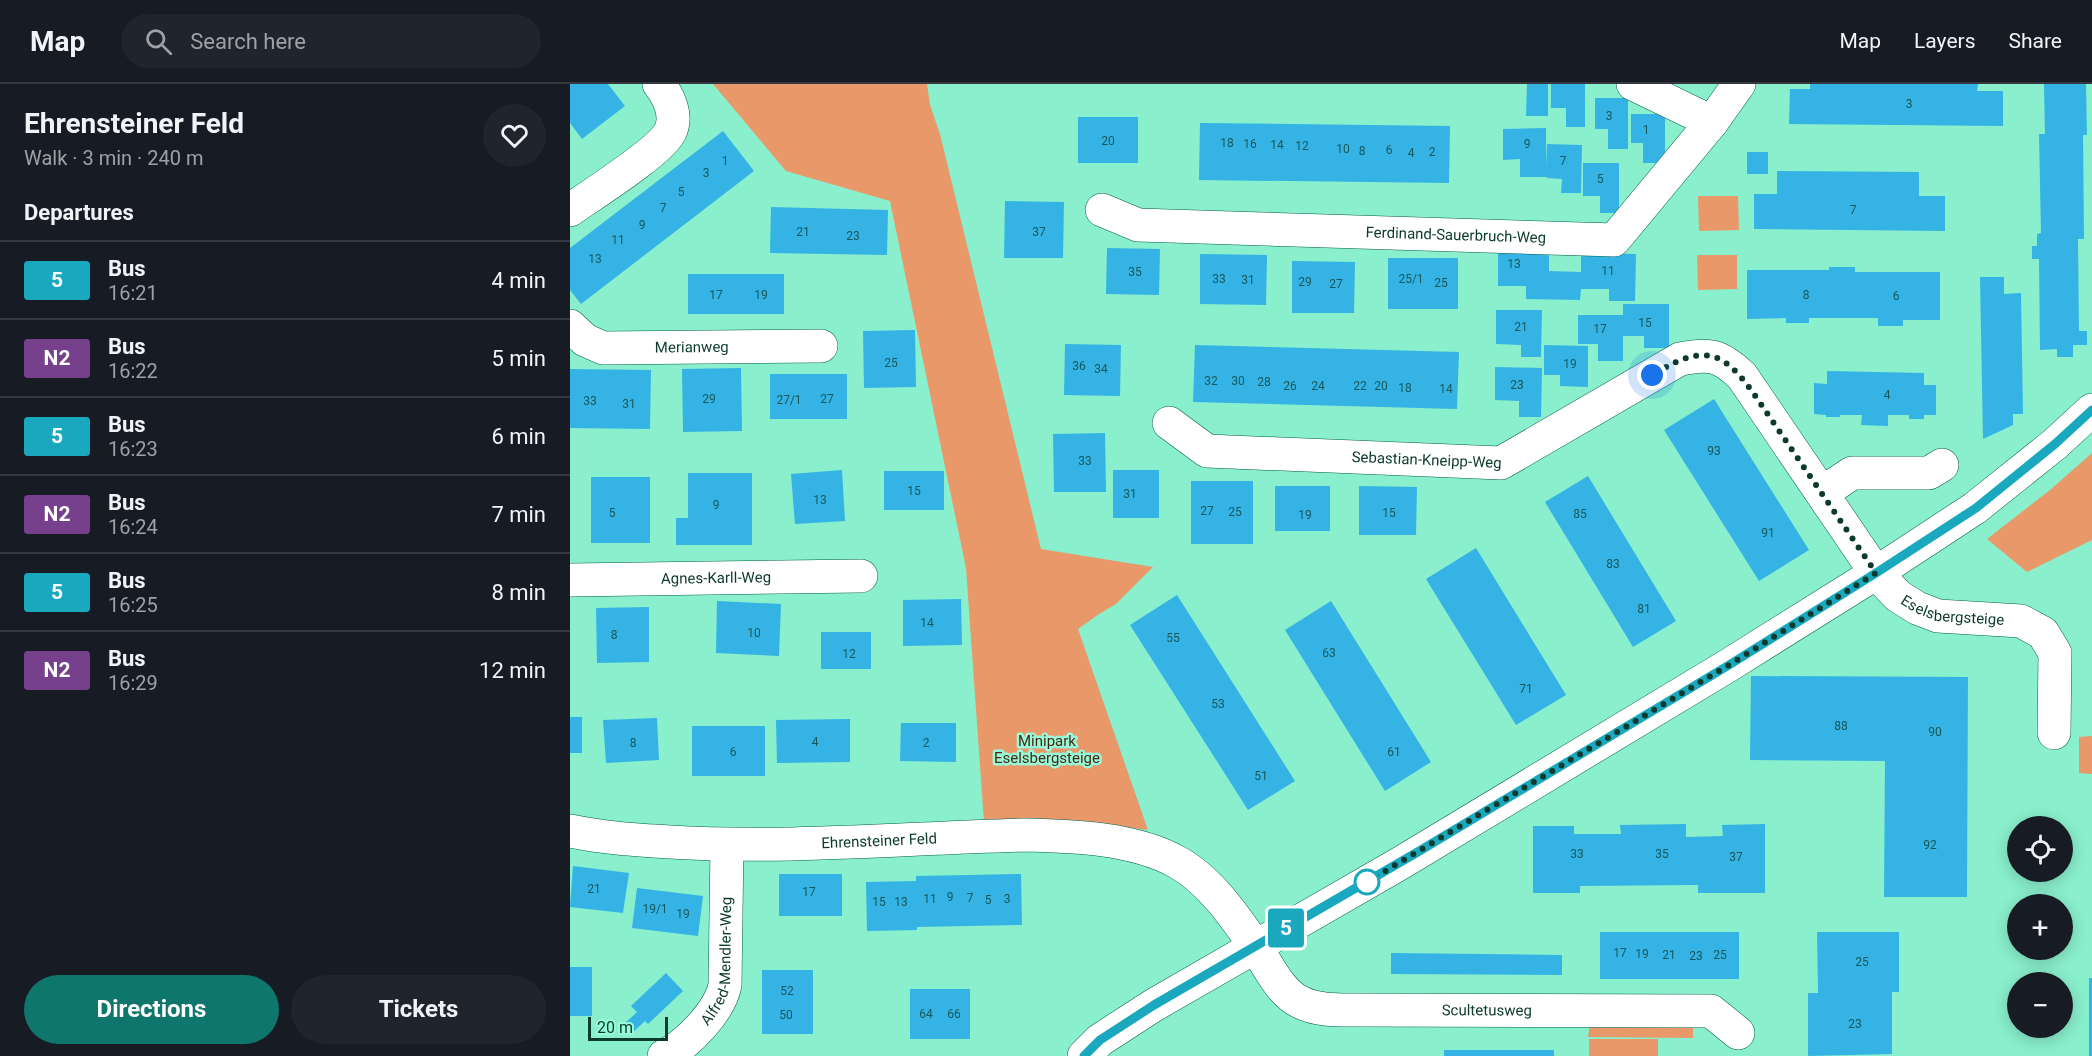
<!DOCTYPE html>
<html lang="en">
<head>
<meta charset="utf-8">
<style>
  body { margin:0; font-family:Roboto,sans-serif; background:#20242c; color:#f1f3f6; height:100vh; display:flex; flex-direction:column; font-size:22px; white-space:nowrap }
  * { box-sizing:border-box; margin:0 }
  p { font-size:20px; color:#9ea1a6 }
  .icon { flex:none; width:33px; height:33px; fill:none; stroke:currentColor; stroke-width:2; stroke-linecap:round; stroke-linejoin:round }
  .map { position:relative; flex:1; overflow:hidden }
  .panel { display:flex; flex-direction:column; background:#171b24; width:570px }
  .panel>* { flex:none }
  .badge { padding:0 12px; border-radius:4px; font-size:21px; line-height:39px }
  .tools { position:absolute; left:1437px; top:732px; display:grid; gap:12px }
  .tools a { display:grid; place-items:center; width:66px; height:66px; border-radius:50%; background:#171b24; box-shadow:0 3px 15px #0003; font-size:30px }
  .scale { position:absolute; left:18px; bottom:15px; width:80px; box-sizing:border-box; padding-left:6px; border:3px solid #0c3a2d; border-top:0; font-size:16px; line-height:21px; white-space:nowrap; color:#0c3a2d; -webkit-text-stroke:4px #96fcd9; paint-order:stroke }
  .you { position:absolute; width:30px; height:30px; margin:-15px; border:4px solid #fff; border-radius:50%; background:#1a73e8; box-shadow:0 0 0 9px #1a73e833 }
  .map>.badge { position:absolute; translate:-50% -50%; box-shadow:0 0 0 3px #fff }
  h2 { padding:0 24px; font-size:22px; line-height:54px }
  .round { display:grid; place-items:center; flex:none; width:63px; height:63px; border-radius:32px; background:#20242c }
  .head { display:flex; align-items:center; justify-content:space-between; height:102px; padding:0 24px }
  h1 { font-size:28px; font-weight:700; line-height:45px }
  .action { display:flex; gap:12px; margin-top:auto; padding:12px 24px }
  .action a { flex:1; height:69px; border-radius:36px; background:#0f766e; color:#fff; font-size:24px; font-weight:700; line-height:69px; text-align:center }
  .action a+a { background:#20242c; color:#f1f3f6 }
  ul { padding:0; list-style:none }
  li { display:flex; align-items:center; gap:18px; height:78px; padding:0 24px; border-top:2px solid #363941 }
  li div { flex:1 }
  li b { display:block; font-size:22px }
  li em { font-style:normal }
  li .badge { min-width:66px; font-weight:700; text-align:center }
  header { display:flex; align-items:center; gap:36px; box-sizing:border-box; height:84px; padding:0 30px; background:#171b24; border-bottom:2px solid #363941 }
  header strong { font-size:28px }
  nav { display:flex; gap:33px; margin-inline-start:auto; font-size:21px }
  .search { width:420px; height:54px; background:#20242c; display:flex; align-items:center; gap:15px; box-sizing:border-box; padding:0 21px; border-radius:33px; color:#9ea1a6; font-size:22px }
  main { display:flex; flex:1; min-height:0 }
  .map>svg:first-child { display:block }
</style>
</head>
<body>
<header>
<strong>Map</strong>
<div class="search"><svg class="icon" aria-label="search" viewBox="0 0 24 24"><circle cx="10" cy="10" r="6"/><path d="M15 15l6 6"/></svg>Search here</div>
<nav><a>Map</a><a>Layers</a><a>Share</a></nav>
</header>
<main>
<section class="panel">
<div class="head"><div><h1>Ehrensteiner Feld</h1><p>Walk · 3 min · 240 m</p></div><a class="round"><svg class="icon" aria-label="heart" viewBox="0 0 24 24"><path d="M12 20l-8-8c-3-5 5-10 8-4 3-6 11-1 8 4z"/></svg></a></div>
<h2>Departures</h2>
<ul>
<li><span class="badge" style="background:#1aa8be;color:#fff">5</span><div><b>Bus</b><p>16:21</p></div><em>4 min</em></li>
<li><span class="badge" style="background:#76408c;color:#fff">N2</span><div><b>Bus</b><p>16:22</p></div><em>5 min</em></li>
<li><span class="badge" style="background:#1aa8be;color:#fff">5</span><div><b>Bus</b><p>16:23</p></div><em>6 min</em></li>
<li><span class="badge" style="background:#76408c;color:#fff">N2</span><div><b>Bus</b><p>16:24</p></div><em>7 min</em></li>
<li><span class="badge" style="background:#1aa8be;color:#fff">5</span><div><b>Bus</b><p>16:25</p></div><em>8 min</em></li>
<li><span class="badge" style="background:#76408c;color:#fff">N2</span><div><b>Bus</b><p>16:29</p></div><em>12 min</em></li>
</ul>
<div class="action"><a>Directions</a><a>Tickets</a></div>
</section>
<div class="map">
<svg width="1522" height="972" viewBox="0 0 1522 972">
  <rect width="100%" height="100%" fill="#89efcc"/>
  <!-- green -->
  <path fill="#e9986a" d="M143,0H357L360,21L370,50L471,465L583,483L546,520L529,530L508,545L578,746L539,741L414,738L396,484L320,117L216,87Z
    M1128,112H1168L1169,146L1129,147Z
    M1127,171H1167V205L1128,206Z
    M1522,369V456L1457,488L1417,455L1480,406Z
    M1522,652V690L1509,689V653Z
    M1021,933L1123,941V954L1018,953Z
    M1019,955H1088V972H1019Z"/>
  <!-- building -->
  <path fill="#35b3e5" d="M0,0H38L55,22L12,55L0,39Z
    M957,0H978V32H956Z
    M981,0H1015V43H996V24H981Z
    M1240,0H1408L1407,7H1433V42L1219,40L1220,5H1240Z
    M1474,0H1516L1517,51H1513L1514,155H1508L1509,247H1517V261H1503V273H1487V265L1470,266L1469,175H1462V162H1467V150L1471,149L1469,50H1475Z
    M1025,14H1058V65H1038V45H1025Z
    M1061,30H1095V79H1073V59H1061Z
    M508,33H568V79H508Z
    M630,39L880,42L879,99L629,96Z
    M976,44V83L977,60L1012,61L1011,109H991L992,95L977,94V93H950V75L933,76V45Z
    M153,47L184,87L11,220L0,206V164Z
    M1177,68H1198V90H1177Z
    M1013,79H1049V129H1030V112H1013Z
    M1207,87L1349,88V112H1375V147L1184,145V110H1207Z
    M435,117L494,118L493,174H434Z
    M201,123L318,126L317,171L200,169Z
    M537,164L590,165L589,211L536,210Z
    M928,168H979V187L1011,188V169L1066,170L1065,217H1039V205H1011L1010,216L956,215V202H928Z
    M630,170L697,171L696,221L630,220Z
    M818,174H888V225H818Z
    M722,177L785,178L784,229H722Z
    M1259,183H1285V188H1370V236H1333V242H1308V234H1239V239H1216V234L1177,235V186H1259Z
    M118,190H214V230H118Z
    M1410,193H1434V210L1451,209L1453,330H1443V341L1413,355Z
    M1053,220H1099V264H1074V252H1053V277H1028V260H1008V231H1053Z
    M926,226H972L971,273H951V261L926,260Z
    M345,246L346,303L294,304L293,247Z
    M495,260L551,261L550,312L494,311Z
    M625,261L889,268L887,325L623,318Z
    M974,261L1018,262V303L990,302V291H974Z
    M925,283L972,284L971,333H949V317L925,316Z
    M171,284L172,347L113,348L112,285Z
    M0,285L81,286L80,345L0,344Z
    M1257,287L1354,289V301H1366V331H1354V335H1339V331H1318V342L1291,341L1292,331H1270V333H1256V331L1244,330V299L1257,300Z
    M200,290H277V335H200Z
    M1144,315L1239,466L1189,497L1094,346Z
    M535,349L536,408H484L483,350Z
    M272,386L275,437L225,440L221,390Z
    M543,386H589V434H543Z
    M314,387H374V426H314Z
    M118,389H182V461H106V434H118Z
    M1018,392L1106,537L1063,563L975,418Z
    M21,393H80V459H21Z
    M621,397H683V460H621Z
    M705,402H760V447H705Z
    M789,402L847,403L846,451H789Z
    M906,464L996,611L946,641L856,495Z
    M607,511L725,697L678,726L560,541Z
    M391,515L392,561L333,562V516Z
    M147,517L211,520L209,572L146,569Z
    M761,517L861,678L815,707L715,546Z
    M79,523V578L27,579L26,524Z
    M251,548H301V585H251Z
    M1181,592L1398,593L1397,813H1314L1315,677L1180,676Z
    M0,633H12V669H0Z
    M87,634L89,676L36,679L33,636Z
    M280,635V678L207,679L206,636Z
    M331,639H386V678L330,677Z
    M122,642H195V692H122Z
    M1116,740V753L1153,752L1152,741L1195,740V809H1128V801L1010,802V809H963V742H1004V750H1051L1050,741Z
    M3,782L59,789L53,829L0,823Z
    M209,790H272V832H209Z
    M451,790L452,841L347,843V846L297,847L296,798L346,797V792Z
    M67,804L133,812L128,852L62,844Z
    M1030,848H1169V895H1030Z
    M1247,848H1329V908H1322V970L1238,972V909H1248Z
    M821,869L992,871V891L821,890Z
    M0,883H22V932H0Z
    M192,886H243V950H192Z
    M96,889L113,907L78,940L75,937L61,950L53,941L67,928L61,922Z
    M1519,894H1522V972H1519Z
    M340,905H400V955H340Z
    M874,966H984V972H874Z"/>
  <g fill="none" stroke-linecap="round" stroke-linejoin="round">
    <defs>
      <g id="minor">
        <path d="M1063,0L1142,38"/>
        <path d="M0,126C21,111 90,68 100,48C108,32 99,13 89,0"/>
        <path id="s1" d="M532,126L568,141L1044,156L1142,38L1169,0"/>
        <path id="s2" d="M0,242L15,256L33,264L251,262"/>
        <path id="s3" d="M599,339L637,367L931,379L1110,275C1140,269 1150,271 1172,292L1306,489L1328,512L1347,524L1368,532L1451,537L1473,549L1485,569L1484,649"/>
        <path d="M1252,409L1282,389H1359L1372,381"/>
        <path id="s4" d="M0,496L291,492"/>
        <path id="s5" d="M0,747C33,754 66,756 100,758C218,765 336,754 455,751C503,752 564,754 607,778C640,796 666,834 687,865C699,883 710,908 730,918C748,927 769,926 788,926L1141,927L1168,949"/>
        <path id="s6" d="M94,972C118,960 150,927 155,901L157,761"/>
        <path d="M514,972L530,956L584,921L829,780L1159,581L1306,489L1405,424L1485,360L1522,326"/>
      </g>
    </defs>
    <!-- minor casing -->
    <use href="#minor" stroke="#00604a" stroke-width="34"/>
    <!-- minor -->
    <use href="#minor" stroke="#fff" stroke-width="33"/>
  </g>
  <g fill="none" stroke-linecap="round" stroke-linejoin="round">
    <defs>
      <path id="line" d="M514,972L530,956L584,921L846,769L1159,581L1306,489L1406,424L1485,360L1522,326"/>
    </defs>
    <!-- line casing -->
    <use href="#line" stroke="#fff" stroke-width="14"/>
    <!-- line -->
    <use href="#line" stroke="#1aa8be" stroke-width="9"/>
    <!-- walk -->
    <path stroke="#0c3a2d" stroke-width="6" stroke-dasharray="0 10.8" d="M797,798L1159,581L1306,489L1184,310C1150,262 1131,262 1082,291"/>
  </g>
  <!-- markers -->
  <circle fill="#fff" stroke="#1aa8be" stroke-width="3" cx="797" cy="798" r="12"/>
  <g text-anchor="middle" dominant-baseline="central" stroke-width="5" stroke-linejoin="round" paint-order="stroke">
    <!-- number labels -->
    <g font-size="12" fill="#16585b">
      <text x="1339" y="20">3</text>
      <text x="1039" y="32">3</text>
      <text x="1076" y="46">1</text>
      <text x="538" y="57">20</text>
      <text x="657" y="59">18</text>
      <text x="680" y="60">16</text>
      <text x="957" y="60">9</text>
      <text x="707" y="61">14</text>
      <text x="732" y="62">12</text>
      <text x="773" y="65">10</text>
      <text x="819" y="66">6</text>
      <text x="792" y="67">8</text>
      <text x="862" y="68">2</text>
      <text x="841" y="69">4</text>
      <text x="155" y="77">1</text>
      <text x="993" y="77">7</text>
      <text x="136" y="89">3</text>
      <text x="1030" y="95">5</text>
      <text x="111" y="108">5</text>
      <text x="93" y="124">7</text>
      <text x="1283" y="126">7</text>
      <text x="72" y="141">9</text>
      <text x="233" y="148">21</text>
      <text x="469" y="148">37</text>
      <text x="283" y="152">23</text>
      <text x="48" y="156">11</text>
      <text x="25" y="175">13</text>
      <text x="944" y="180">13</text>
      <text x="1038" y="187">11</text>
      <text x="565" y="188">35</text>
      <text x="649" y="195">33</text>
      <text x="841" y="195">25/1</text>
      <text x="678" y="196">31</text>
      <text x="735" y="198">29</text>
      <text x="871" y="199">25</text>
      <text x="766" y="200">27</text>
      <text x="146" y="211">17</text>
      <text x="191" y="211">19</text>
      <text x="1236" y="211">8</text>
      <text x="1326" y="212">6</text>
      <text x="1075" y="239">15</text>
      <text x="951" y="243">21</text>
      <text x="1030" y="245">17</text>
      <text x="321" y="279">25</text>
      <text x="1000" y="280">19</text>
      <text x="509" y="282">36</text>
      <text x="531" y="285">34</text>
      <text x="641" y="297">32</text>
      <text x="668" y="297">30</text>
      <text x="694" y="298">28</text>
      <text x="947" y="301">23</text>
      <text x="720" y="302">26</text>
      <text x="748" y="302">24</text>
      <text x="790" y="302">22</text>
      <text x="811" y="302">20</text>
      <text x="835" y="304">18</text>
      <text x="876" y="305">14</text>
      <text x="1317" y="311">4</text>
      <text x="139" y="315">29</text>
      <text x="257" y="315">27</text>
      <text x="219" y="316">27/1</text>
      <text x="20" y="317">33</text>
      <text x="59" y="320">31</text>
      <text x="1144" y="367">93</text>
      <text x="515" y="377">33</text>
      <text x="344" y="407">15</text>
      <text x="560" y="410">31</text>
      <text x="250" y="416">13</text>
      <text x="146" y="421">9</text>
      <text x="637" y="427">27</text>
      <text x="665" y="428">25</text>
      <text x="42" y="429">5</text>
      <text x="819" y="429">15</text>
      <text x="1010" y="430">85</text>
      <text x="735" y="431">19</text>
      <text x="1198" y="449">91</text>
      <text x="1043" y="480">83</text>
      <text x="1074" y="525">81</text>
      <text x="357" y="539">14</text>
      <text x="184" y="549">10</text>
      <text x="44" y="551">8</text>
      <text x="603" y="554">55</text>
      <text x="759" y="569">63</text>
      <text x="279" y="570">12</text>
      <text x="956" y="605">71</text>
      <text x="648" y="620">53</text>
      <text x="1271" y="642">88</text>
      <text x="1365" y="648">90</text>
      <text x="245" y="658">4</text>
      <text x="63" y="659">8</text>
      <text x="356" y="659">2</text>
      <text x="163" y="668">6</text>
      <text x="824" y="668">61</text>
      <text x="691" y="692">51</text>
      <text x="1360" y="761">92</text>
      <text x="1007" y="770">33</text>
      <text x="1092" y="770">35</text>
      <text x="1166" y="773">37</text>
      <text x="24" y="805">21</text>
      <text x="239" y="808">17</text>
      <text x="380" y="813">9</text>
      <text x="400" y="814">7</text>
      <text x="360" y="815">11</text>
      <text x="437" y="815">3</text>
      <text x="418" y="816">5</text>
      <text x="309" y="818">15</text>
      <text x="331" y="818">13</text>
      <text x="85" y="825">19/1</text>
      <text x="113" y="830">19</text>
      <text x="1050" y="869">17</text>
      <text x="1072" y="870">19</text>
      <text x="1099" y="871">21</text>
      <text x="1150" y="871">25</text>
      <text x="1126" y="872">23</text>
      <text x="1292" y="878">25</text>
      <text x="217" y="907">52</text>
      <text x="356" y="930">64</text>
      <text x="384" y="930">66</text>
      <text x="216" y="931">50</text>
      <text x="1285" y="940">23</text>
    </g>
    <!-- street labels -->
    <g font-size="15" fill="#0c3a2d" stroke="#96fcd9">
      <text stroke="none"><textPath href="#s1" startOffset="357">Ferdinand-Sauerbruch-Weg</textPath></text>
      <text stroke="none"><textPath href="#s2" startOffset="129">Merianweg</textPath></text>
      <text stroke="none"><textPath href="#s3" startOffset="267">Sebastian-Kneipp-Weg</textPath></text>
      <text stroke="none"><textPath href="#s4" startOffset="146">Agnes-Karll-Weg</textPath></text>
      <text stroke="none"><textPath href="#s3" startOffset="945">Eselsbergsteige</textPath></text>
      <text stroke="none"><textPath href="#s5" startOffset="310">Ehrensteiner Feld</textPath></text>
      <text stroke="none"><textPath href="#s6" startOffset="118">Alfred-Mendler-Weg</textPath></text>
      <text stroke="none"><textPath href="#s5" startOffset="988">Scultetusweg</textPath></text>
    </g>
    <!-- park labels -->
    <g font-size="15" fill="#4b2711" stroke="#96fcd9">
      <text x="477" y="657">Minipark<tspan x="477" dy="17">Eselsbergsteige</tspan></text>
    </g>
  </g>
</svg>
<div class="tools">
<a><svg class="icon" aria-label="locate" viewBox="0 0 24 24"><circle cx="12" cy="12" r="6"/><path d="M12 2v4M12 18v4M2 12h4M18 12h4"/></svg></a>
<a>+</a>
<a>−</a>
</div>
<div class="scale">20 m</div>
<div class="you" style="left:1082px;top:291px"></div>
<b class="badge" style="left:716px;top:844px;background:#1aa8be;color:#fff">5</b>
</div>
</main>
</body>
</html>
